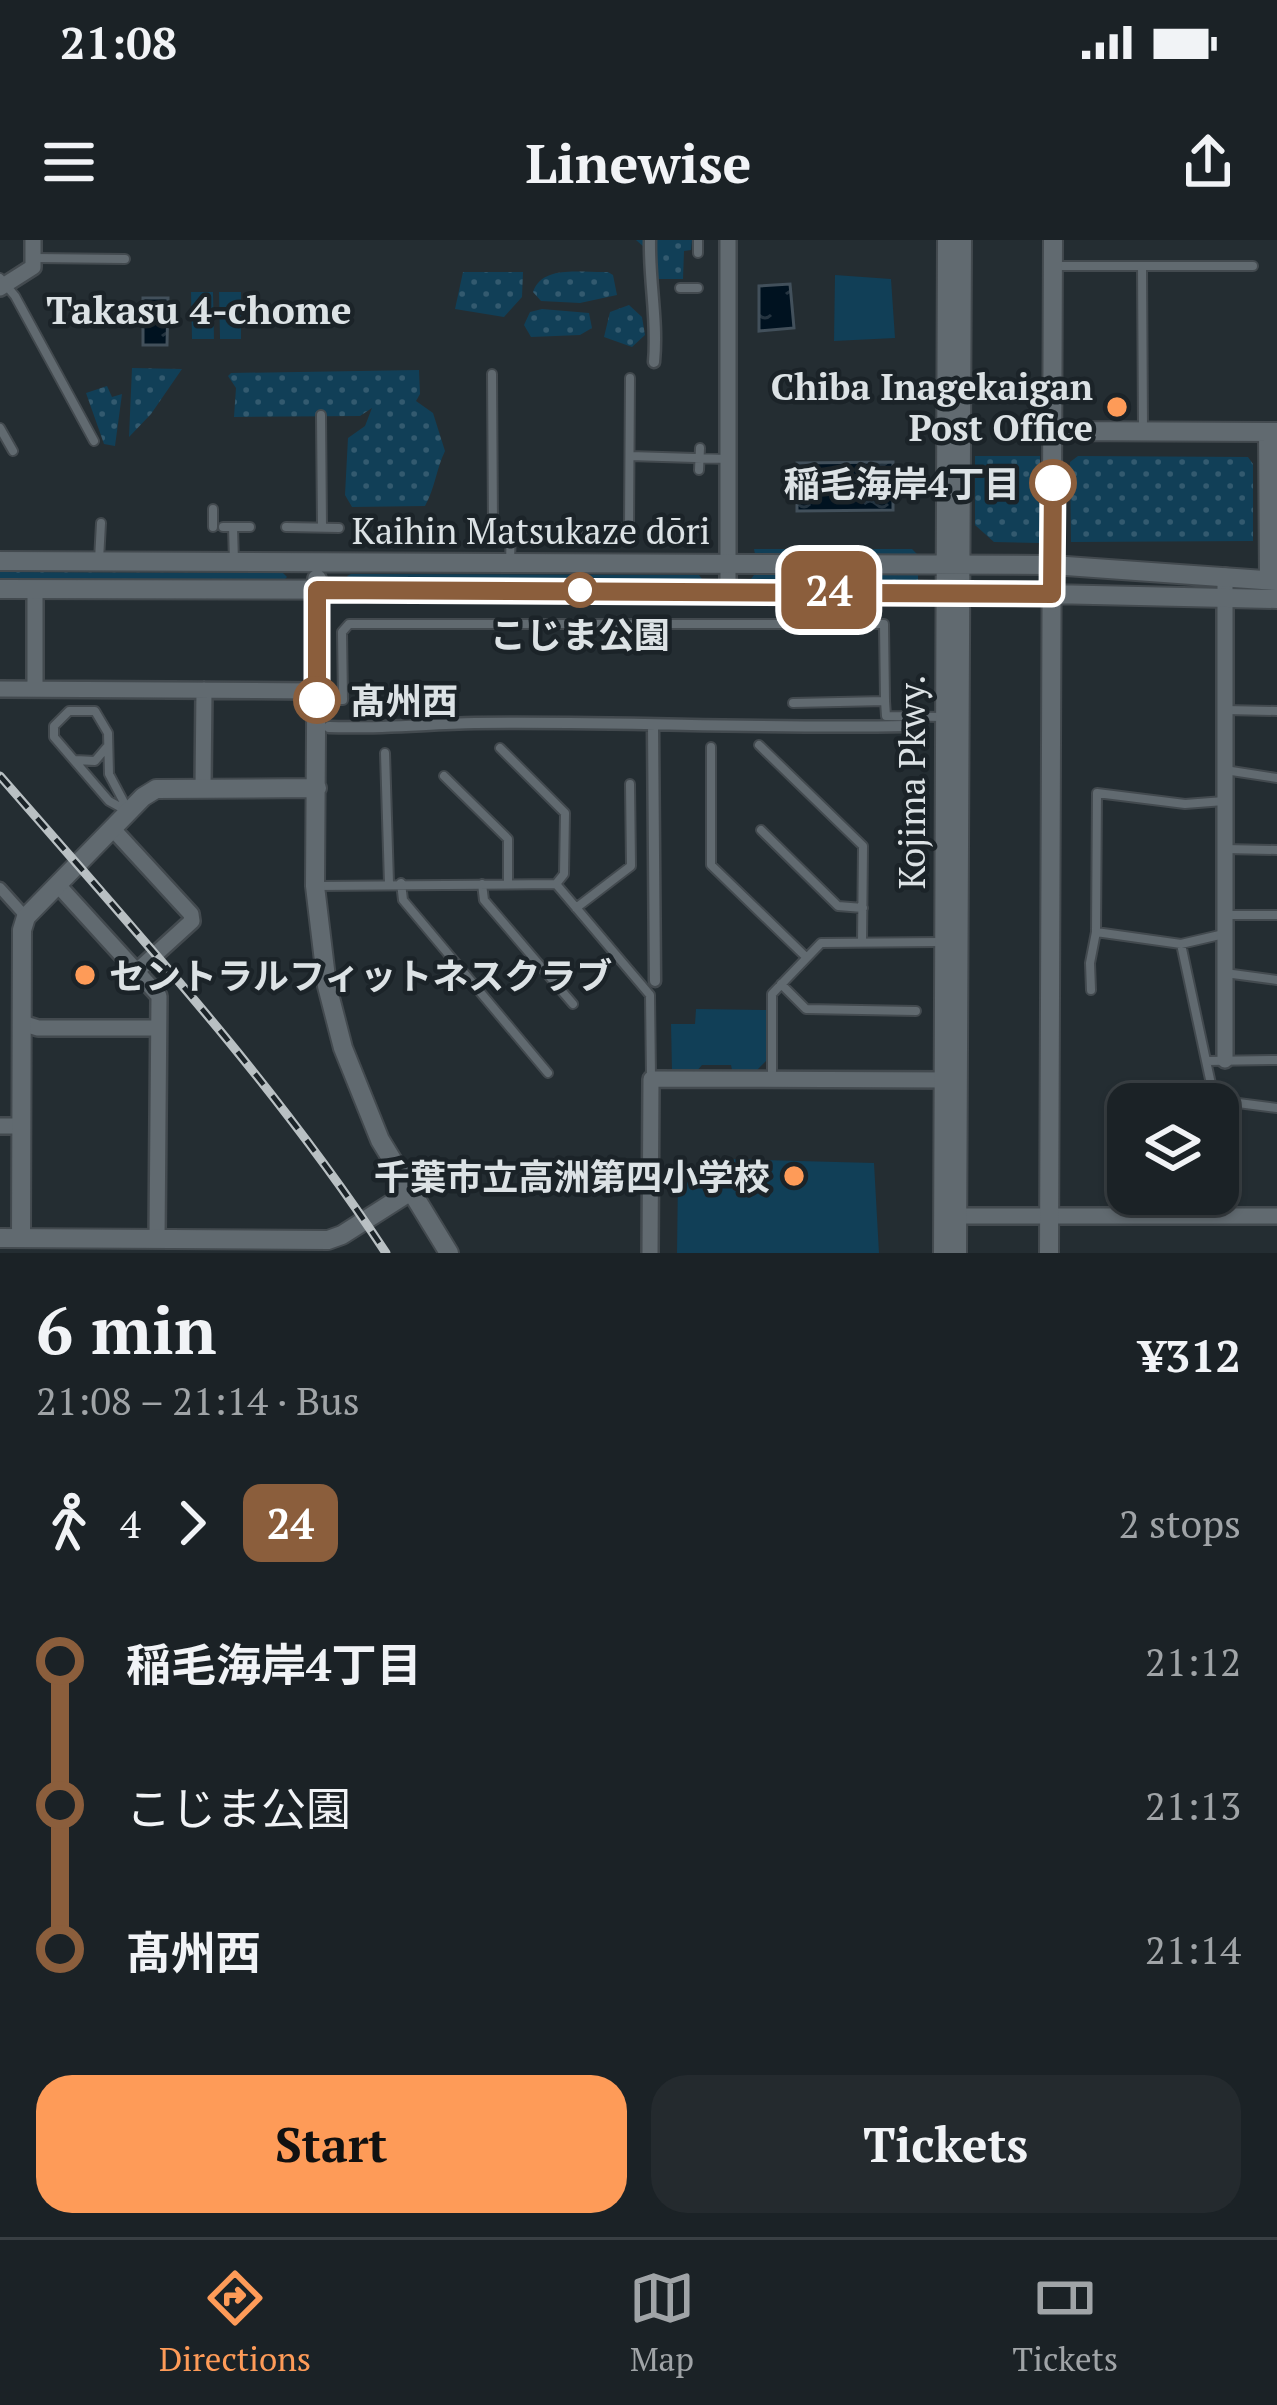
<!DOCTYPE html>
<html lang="en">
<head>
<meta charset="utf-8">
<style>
  body { margin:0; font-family:"PT Serif","Noto Sans JP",serif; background:#242a2e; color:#f1f3f6; height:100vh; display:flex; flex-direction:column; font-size:45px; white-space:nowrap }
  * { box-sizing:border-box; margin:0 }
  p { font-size:39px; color:#a0a4a7 }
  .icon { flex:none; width:66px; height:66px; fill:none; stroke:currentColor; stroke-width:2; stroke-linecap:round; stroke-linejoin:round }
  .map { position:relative; height:1013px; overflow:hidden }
  .details { display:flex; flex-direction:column; background:#1b2226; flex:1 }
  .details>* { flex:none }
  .badge { padding:0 24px; border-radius:18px; font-size:42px; line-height:78px }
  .fabs { position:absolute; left:1107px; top:843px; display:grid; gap:24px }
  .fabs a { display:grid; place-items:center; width:132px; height:132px; border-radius:24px; background:#1b2226; box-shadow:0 3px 9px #0004,0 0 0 3px #393f43; font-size:60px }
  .map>.badge { position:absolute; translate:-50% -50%; box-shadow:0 0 0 6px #fff }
  .legs { display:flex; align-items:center; gap:18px; height:132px; padding:0 36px; font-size:39px }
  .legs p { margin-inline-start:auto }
  .overview { display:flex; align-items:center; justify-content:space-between; height:204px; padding:0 36px }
  h1 { font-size:66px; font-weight:600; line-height:90px }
  .cta { display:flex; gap:24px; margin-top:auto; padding:24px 36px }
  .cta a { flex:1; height:138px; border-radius:36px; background:#fe9b58; color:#111; font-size:48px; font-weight:600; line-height:138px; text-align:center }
  .cta a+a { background:#242a2e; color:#f1f3f6 }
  ul { padding:0 36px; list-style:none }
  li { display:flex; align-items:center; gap:42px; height:144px; font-size:45px }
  li i { display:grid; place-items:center; width:18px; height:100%; margin:0 15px; background:currentColor }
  li i::after { content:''; width:30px; height:30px; margin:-15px; border:9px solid; border-radius:50%; background:#1b2226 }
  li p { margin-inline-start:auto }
  li:first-child i { background:linear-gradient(#0000 50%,currentColor 0) }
  li:last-child i { background:linear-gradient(currentColor 50%,#0000 0) }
  .status { display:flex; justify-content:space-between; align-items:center; height:84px; padding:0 60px; background:#1b2226; direction:ltr }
  .status svg { height:33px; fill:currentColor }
  header { display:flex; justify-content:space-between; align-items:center; height:156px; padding:0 36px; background:#1b2226; font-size:54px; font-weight:600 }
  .dock { display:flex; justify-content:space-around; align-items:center; height:168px; border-top:3px solid #393f43; background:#1b2226; font-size:33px; color:#a0a4a7 }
  .dock a { display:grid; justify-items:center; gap:6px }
  .dock .on { color:#fe9b58 }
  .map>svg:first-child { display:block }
</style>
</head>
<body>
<div class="status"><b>21:08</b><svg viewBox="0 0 49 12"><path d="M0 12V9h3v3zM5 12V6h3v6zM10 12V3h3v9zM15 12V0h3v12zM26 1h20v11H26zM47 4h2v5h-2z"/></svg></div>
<header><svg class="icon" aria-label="menu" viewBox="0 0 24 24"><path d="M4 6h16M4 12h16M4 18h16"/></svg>Linewise<svg class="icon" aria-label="share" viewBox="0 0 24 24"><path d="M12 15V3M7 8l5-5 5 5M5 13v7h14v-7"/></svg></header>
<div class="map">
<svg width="1277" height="1013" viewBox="0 0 1277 1013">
  <defs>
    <pattern id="grass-dots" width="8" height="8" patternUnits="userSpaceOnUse" patternTransform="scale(3)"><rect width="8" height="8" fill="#113f57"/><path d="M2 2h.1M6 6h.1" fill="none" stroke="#335a6f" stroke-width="1.8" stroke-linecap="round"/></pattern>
    <pattern id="water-ripples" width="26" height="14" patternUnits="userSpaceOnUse" patternTransform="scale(3)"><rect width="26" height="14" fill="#001220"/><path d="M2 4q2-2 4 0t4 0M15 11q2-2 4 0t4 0" fill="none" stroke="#253440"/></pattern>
  </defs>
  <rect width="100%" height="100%" fill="#242d32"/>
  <!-- grass -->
  <path fill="url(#grass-dots)" d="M636,0H692L691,10L684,11L683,39H657L645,32L644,7Z
    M463,32H523L522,57L504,77L455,69Z
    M608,32L613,35L617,55L580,63L541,61L533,52C542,24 582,33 608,32Z
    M629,65L642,77L645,95L632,107L604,97L610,72Z
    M542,69L589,73L592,88L580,95L531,97L524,85L530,72Z
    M132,128L182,129L151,174L129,197Z
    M419,130L420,154L416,161L433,173L445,211C436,230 435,248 425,266L352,267L345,255L348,198L365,186L372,168L360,176L234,177L236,148L228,136L231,133Z
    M107,146L112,157L122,154L115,206L104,204L86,153Z
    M975,216H1040V303L994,302L975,285Z
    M1078,216L1248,217L1253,224V301L1071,302L1070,222Z
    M754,309H912L917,314H755Z
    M0,332L283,333L287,337L283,341L0,340Z
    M351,334L699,335L702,339L351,341L347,336Z
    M754,335H918V343H755L751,339Z"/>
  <!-- garden -->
  <path fill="#113f57" d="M835,35L891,39L895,98L834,101Z
    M191,52H213L214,99H192Z
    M219,52H241V99H220Z
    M696,769L766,770V821L756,831L732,830L731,825H702L696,832L672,831L671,784H695Z
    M727,919L874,923L879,1013H677L678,935L725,936Z"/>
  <!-- water -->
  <path fill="url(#water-ripples)" stroke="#42505b" stroke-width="3" d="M790,44L794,88L759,91V46Z
    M143,58H168L167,105H143Z
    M893,222V270L797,271V223Z"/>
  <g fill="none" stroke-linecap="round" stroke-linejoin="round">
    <defs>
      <path id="service" d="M698,0V13
        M35,18L125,19
        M1054,26H1253
        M1142,26L1143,191
        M0,38L15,56L94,201
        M680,48H698
        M492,134L493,288
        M321,175L322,287
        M0,188L13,211
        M630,216L727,219
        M699,230L700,208
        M213,287V269
        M223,287H250
        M233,287L234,322
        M286,287L339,288
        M501,288H629L630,138
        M99,320L101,283
        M510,322L511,288
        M318,460H343L342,392L349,384H884L885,461
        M793,463L885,461L886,476L943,477
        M1225,470L1277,471
        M69,471H95L108,493L109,534L129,572L109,561L54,497V486Z
        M759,505L863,606L862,702
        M711,507V625L806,717
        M385,513L389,643
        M75,520L95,521L107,507
        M1225,530L1277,538
        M444,536L508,599V644
        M761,590L838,666L863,668
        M1225,609L1277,610
        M401,643L403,660L548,833
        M482,644L484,660L573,764
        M556,644L650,755L651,837
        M316,646L556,644L564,634L565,573L500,508
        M576,668L631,626L630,544
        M1225,675H1277
        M1096,692L1181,704L1224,694
        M1181,704L1214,858
        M1225,733L1277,740
        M781,744L806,769L916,771
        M1091,750L1090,723L1096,692L1097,553L1185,564L1224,561
        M1207,821L1277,820
        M772,837V754L821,703L940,702
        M1184,856L1277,868"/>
      <path id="pedestrian" d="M650,0C649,42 658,80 654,122
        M653,486L655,741
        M329,487C378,489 426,484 475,483C619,481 763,489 906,486
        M0,648L26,677"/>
      <path id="minor" d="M0,48L33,27V0
        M1225,336V820
        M35,349V448
        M728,351V0
        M0,449L317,451
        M203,548L204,450
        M112,588L191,674L192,681L136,732
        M58,645L159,756L157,999
        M22,783L38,788H158
        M0,886H21
        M957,976H1277
        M650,1013L651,839L954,840"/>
      <path id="tertiary" d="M1054,191L1277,192
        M1268,192L1269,340
        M0,321L1052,325L1277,341
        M317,339L315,646L327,746L343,808L380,900L449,1013
        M0,349L911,351L1277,359
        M0,998L328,1000L342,995L411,951
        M21,998L22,690L26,677L143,557L156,549L317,548
        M943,1013L947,0
        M957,1013L962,0
        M1049,1013L1053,0"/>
    </defs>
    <!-- service casing -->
    <use href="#service" stroke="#434a4f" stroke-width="12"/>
    <!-- pedestrian casing -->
    <use href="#pedestrian" stroke="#434a4f" stroke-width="15"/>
    <!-- minor casing -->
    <use href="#minor" stroke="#434a4f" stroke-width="20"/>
    <!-- tertiary casing -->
    <use href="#tertiary" stroke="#434a4f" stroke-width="22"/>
    <!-- service -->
    <use href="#service" stroke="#616a70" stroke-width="8"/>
    <!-- pedestrian -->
    <use href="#pedestrian" stroke="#616a70" stroke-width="10"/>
    <!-- minor -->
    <use href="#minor" stroke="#616a70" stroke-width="15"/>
    <!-- tertiary -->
    <use href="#tertiary" stroke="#616a70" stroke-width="18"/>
    <defs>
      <path id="rail" d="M0,536C135,691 273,841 386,1013"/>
    </defs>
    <!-- rail casing -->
    <use href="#rail" stroke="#b9c0c3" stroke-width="9"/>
    <!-- rail -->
    <use href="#rail" stroke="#1b2328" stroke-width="4.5" stroke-dasharray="14" stroke-linecap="butt"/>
  </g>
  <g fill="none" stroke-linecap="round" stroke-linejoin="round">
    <defs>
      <path id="line-1" d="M317,460V350L1052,354L1053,243"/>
    </defs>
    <!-- line-1 casing -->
    <use href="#line-1" stroke="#fff" stroke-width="27"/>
    <!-- line-1 -->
    <use href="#line-1" stroke="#8b5e3c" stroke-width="18"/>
  </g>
  <!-- markers -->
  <g fill="#fe9b58" stroke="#1b2328" stroke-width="4.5">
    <circle cx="1117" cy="167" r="12"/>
    <circle cx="85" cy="735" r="12"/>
    <circle cx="794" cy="936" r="12"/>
  </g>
  <g fill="#fff" stroke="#8b5e3c" stroke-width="6">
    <circle cx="1053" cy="243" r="21"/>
    <circle cx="580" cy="350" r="15"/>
    <circle cx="317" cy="460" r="21"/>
  </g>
  <g text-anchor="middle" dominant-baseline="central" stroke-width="9" stroke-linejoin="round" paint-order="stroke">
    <!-- poi labels -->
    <g font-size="36" font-weight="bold" fill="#dce2e5" stroke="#1b2328" text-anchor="end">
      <text x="1093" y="146">Chiba Inagekaigan<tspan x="1093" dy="41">Post Office</tspan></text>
      <text x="109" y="735" text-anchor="start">セントラルフィットネスクラブ</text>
      <text x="770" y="936">千葉市立高洲第四小学校</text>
    </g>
    <!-- stop labels -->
    <g font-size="36" font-weight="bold" fill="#dce2e5" stroke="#1b2328" text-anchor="end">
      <text x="1020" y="243">稲毛海岸4丁目</text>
      <text x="580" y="394" text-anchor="middle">こじま公園</text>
      <text x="350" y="460" text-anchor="start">髙州西</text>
    </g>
    <!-- street labels -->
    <g font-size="36" fill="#dce2e5" stroke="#1b2328">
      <text x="531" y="290">Kaihin Matsukaze dōri</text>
      <text transform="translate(911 542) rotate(-90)">Kojima Pkwy.</text>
    </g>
    <!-- neighbourhood labels -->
    <g font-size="39" font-weight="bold" fill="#dce2e5" stroke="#1b2328">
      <text x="199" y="69">Takasu 4-chome</text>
    </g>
  </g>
</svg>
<div class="fabs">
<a><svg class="icon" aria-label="layers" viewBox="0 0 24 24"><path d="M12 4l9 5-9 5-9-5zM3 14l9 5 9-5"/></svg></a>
</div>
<b class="badge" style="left:829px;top:350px;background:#8b5e3c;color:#fff">24</b>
</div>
<section class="details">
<div class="overview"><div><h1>6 min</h1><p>21:08 – 21:14 · Bus</p></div><b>¥312</b></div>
<div class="legs"><svg class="icon" aria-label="walk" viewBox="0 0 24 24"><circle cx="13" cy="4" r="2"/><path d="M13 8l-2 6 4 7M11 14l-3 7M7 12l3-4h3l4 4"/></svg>4<svg class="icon" aria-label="forward" viewBox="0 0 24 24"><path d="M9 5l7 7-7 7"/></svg><b class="badge" style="background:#8b5e3c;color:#fff">24</b><p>2 stops</p></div>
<ul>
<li><i style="color:#8b5e3c"></i><b>稲毛海岸4丁目</b><p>21:12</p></li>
<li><i style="color:#8b5e3c"></i><span>こじま公園</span><p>21:13</p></li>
<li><i style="color:#8b5e3c"></i><b>髙州西</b><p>21:14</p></li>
</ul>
<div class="cta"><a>Start</a><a>Tickets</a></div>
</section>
<nav class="dock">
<a class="on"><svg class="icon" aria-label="directions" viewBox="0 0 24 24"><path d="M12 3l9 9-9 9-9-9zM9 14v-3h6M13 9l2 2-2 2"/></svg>Directions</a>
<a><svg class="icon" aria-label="map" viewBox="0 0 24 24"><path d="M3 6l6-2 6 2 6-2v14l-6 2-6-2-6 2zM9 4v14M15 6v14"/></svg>Map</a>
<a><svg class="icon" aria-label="tickets" viewBox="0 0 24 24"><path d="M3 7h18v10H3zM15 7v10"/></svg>Tickets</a>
</nav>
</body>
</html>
